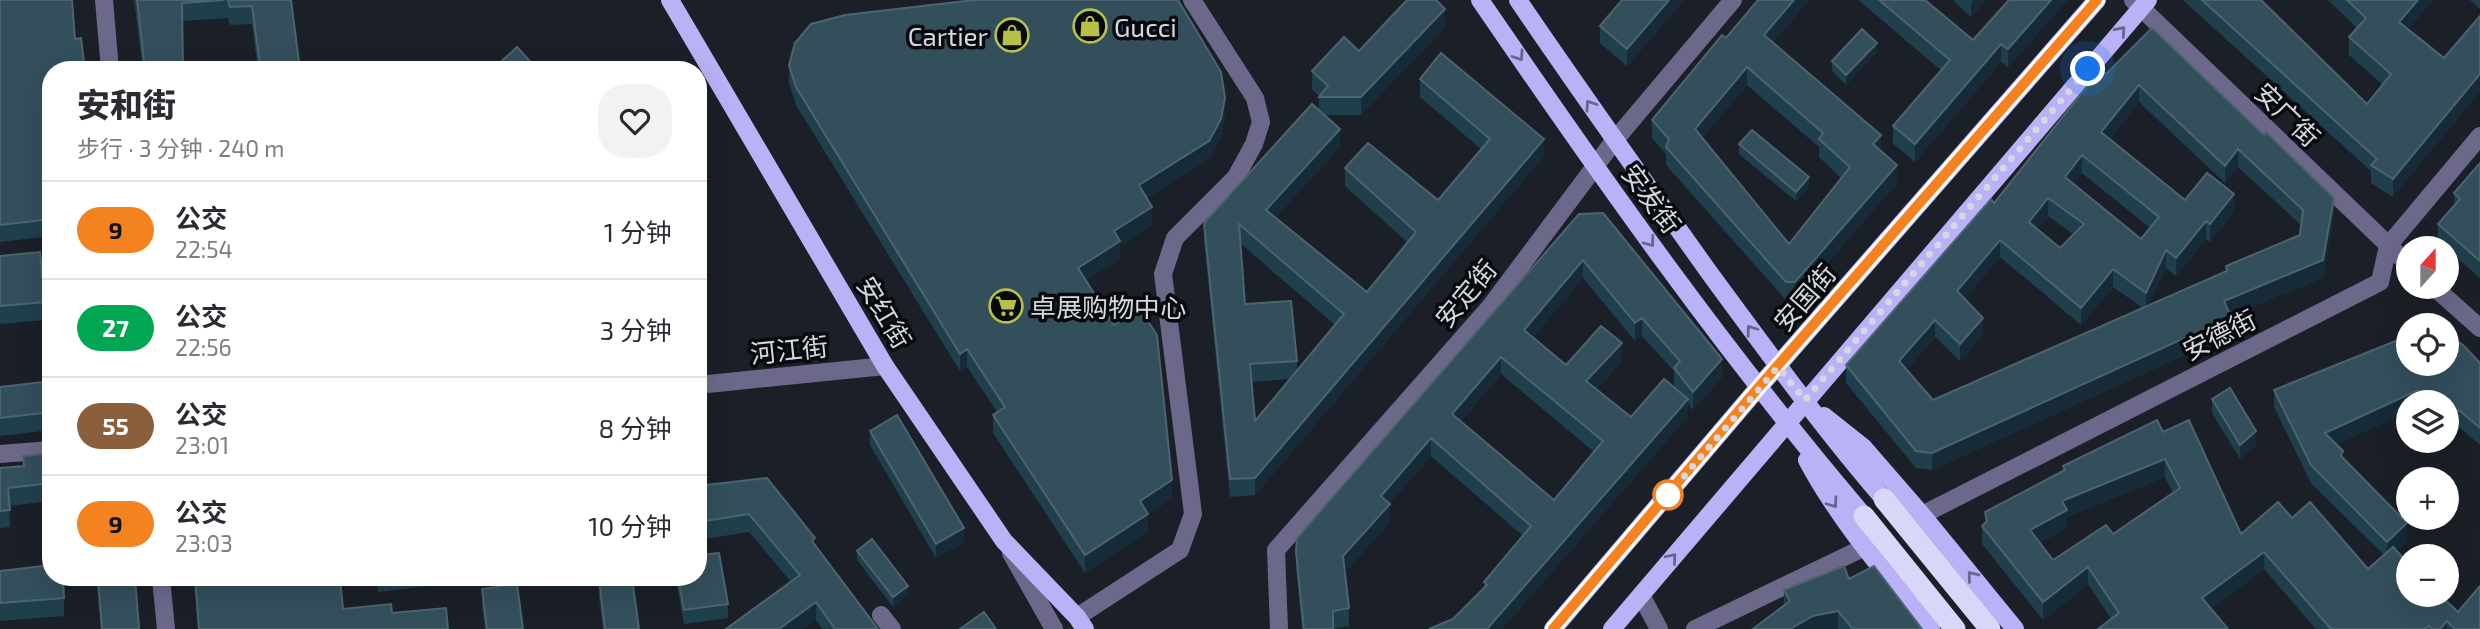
<!DOCTYPE html>
<html lang="zh">
<head>
<meta charset="utf-8">
<style>
  body { margin:0; font-family:"Exo 2","Noto Sans SC",sans-serif; background:#f2f2f3; color:#2b2b33; height:100vh; display:flex; flex-direction:column; font-size:26px; white-space:nowrap }
  * { box-sizing:border-box; margin:0 }
  p { font-size:23px; color:#7c7c81 }
  .icon { flex:none; width:38px; height:38px; fill:none; stroke:currentColor; stroke-width:2; stroke-linecap:round; stroke-linejoin:round }
  .map { position:relative; flex:1; overflow:hidden }
  .side { position:absolute; left:42px; top:61px; width:665px; height:525px; display:flex; flex-direction:column; background:#fff; border-radius:28px; box-shadow:0 7px 28px #0002 }
  .side>* { flex:none }
  .badge { padding:0 14px; border-radius:23px; font-size:24px; line-height:46px }
  .needle { width:46px; rotate:21deg }
  .controls { position:absolute; left:2396px; top:236px; display:grid; gap:14px }
  .controls a { display:grid; place-items:center; width:63px; height:63px; border-radius:50%; background:#fff; box-shadow:0 7px 28px #0002; font-size:35px }
  .you { position:absolute; width:35px; height:35px; margin:-18px; border:5px solid #fff; border-radius:50%; background:#1a73e8; box-shadow:0 0 0 10px #1a73e833 }
  .map>.badge { position:absolute; translate:-50% -50%; box-shadow:0 0 0 4px #fff }
  .round { display:grid; place-items:center; flex:none; width:74px; height:74px; border-radius:28px; background:#f2f2f3 }
  .headline { display:flex; align-items:center; justify-content:space-between; height:119px; padding:0 35px }
  h1 { font-size:33px; font-weight:800; line-height:52px }
  ul { padding:0; list-style:none }
  li { display:flex; align-items:center; gap:21px; height:98px; padding:0 35px; border-top:2px solid #e1e1e2 }
  li div { flex:1 }
  li b { display:block; font-size:26px }
  li em { font-style:normal }
  li .badge { min-width:77px; font-weight:700; text-align:center }
  .map>svg:first-child { display:block }
</style>
</head>
<body>
<div class="map">
<svg width="2480" height="629" viewBox="0 0 2480 629">
  <rect width="100%" height="100%" fill="#1b2028"/>
  <g fill="none" stroke-linecap="round" stroke-linejoin="round">
    <!-- minor -->
    <path stroke="#6b688a" stroke-width="18" d="M104,0L110,70
      M2133,0L2408,264
      M2434,287L2480,328
      M698,385L885,366
      M0,454L51,450
      M1922,515L2380,282L2388,246L2480,136
      M1011,553L1054,629
      M161,578L166,629
      M1641,595L1659,629
      M881,615L892,629
      M1077,617L1180,550L1193,514L1163,274L1175,238L1236,177L1254,144L1261,122L1255,98L1192,0
      M1279,629L1276,550L1490,307L1614,141L1733,0
      M1695,629L1865,547"/>
    <!-- major -->
    <path stroke="#b9b2f7" stroke-width="18" d="M670,0L885,366L1004,541L1077,617L1085,629
      M1480,0C1601,177 1725,353 1864,516
      M1518,0C1581,93 1646,184 1711,275C1767,351 1822,427 1884,499
      M1824,416L1863,447L1922,515L2015,629
      M1807,460C1840,522 1887,575 1931,629
      M1553,629L1758,388L2097,0
      M1612,629L2148,0"/>
    <!-- highway -->
    <path stroke="#d9d7f8" stroke-width="21" d="M1884,499L1990,629
      M1864,516L1955,629"/>
  </g>
  <!-- wall -->
  <path fill="#203f4c" fill-rule="evenodd" d="M0,0L51,70V236L0,242Z
    M134,0H291L299,70H258L252,24L230,25L228,18L182,21L183,70H143Z
    M1622,0H1684L1627,66L1600,43V26Z
    M1758,0H1809L1773,42L1881,151L1897,183L1795,300H1786L1666,165V154L1652,138V120L1726,38ZM1747,85L1819,147V157L1841,178L1789,244L1702,138Z
    M1858,0H1925L1973,40L2009,0H2067L2008,67L2001,62L1915,162L1893,144V126L1941,70Z
    M1953,0H1986L1971,17Z
    M2183,0H2261L2367,104L2383,85L2349,55V37L2357,28L2328,0H2433L2408,29L2393,197L2371,183V171Z
    M2470,0H2480V9Z
    M1445,27L1361,115H1323L1340,147L1275,218L1367,292L1407,242L1345,186V168L1438,200L1481,149L1420,97V79L1544,156L1255,495L1230,497L1204,241V223L1319,110V96L1312,89V71L1359,51ZM1240,243L1335,325L1297,370V361L1245,304ZM1290,379L1255,421L1252,382Z
    M2152,28L2334,216L2323,278L2231,315V334L1932,470L1916,468L1846,383V365L1994,203L2106,74ZM2139,102L2225,183L2238,167L2301,225L2300,235L2226,266V272L2148,306L2166,268L2176,276L2206,239L2210,242L2234,211L2185,200L2110,139ZM2082,173L2150,228L2141,239L2073,183ZM2048,216L2074,235L2060,248L2037,229ZM2000,257L2081,325L2113,287L2143,308L1933,400L1906,370L1935,337L1960,361L1983,335L1964,299Z
    M1877,52L1846,85L1832,71V61Z
    M789,65L1225,115L1221,137L1209,159L1147,198L1152,225L1120,245V259L1086,280L1172,498L1148,514V532L1085,573L993,433V415L997,412L967,367L960,371L796,105L789,83Z
    M1739,144L1809,187L1796,201L1739,154Z
    M2480,163V278L2438,241V224L2454,206V193Z
    M1603,213L1722,377L1693,410L1688,403V416L1502,629H1429L1453,619L1484,588V582L1523,536L1431,456L1390,503V522L1345,572L1349,608V626L1333,629H1302L1296,569V552ZM1583,278L1635,341L1642,336L1674,371V386L1676,389L1631,417L1596,389L1622,361L1566,365L1533,337ZM1501,374L1594,452L1554,500L1461,421Z
    M0,256L45,302V320L0,324Z
    M2480,363V445L2459,427L2454,431L2446,424V402H2408V412L2337,444L2343,459L2407,540L2396,551L2458,612L2480,629H2316L2264,569L2211,609L2111,619L2088,584L2043,620L1982,544V526L1985,524V512L2063,471V466L2163,432L2241,534L2292,518L2368,569L2384,555L2311,483L2274,407V390ZM2165,477L2173,493L2113,534L2053,560L2039,543L2067,528V517Z
    M51,381V430L0,436V387Z
    M2212,399L2256,445L2240,459L2212,413Z
    M870,431L964,542L936,558L870,445Z
    M51,453V501L9,506L10,527L0,528V468L23,466V456Z
    M698,486L815,545L878,629H822L791,582L749,532L698,540Z
    M857,551L908,595L893,607L857,560Z
    M0,571L64,598V616L0,621Z
    M96,578H135L139,629H101Z
    M194,578H266V583L303,578H340L343,609L392,613L448,629H198Z
    M376,578H471V581L378,592Z
    M508,578H525L508,579Z
    M677,578H698L728,604V618L684,624L677,586Z
    M599,579L639,629H603L599,597Z
    M1849,579L1922,629H1753L1784,605V590Z
    M482,589L523,629H485L482,606Z"/>
  <!-- shaded-wall -->
  <path fill="#162b37" d="M1669,0H1684L1627,66V49Z
    M1794,0H1809L1764,52V35Z
    M1973,0H1986L1971,17V3Z
    M2051,0H2067L2008,67V49Z
    M2418,0H2433L2399,40V22Z
    M1445,9V27L1361,115V97Z
    M1877,43V52L1846,85V75Z
    M2001,44V62L1915,162V144Z
    M1747,67V85L1695,146V129Z
    M2480,74V92L2393,197V179Z
    M2139,85V102L2101,150V132Z
    M1225,98V115L1221,137L1209,159L1139,203V185Z
    M1340,129V147L1266,228V210Z
    M1881,135V153L1873,144Z
    M1544,139V156L1255,495V478Z
    M2238,149V167L2225,183V166Z
    M2082,155V173L2065,194V177Z
    M1897,165V183L1795,300V282Z
    M1809,177V187L1796,201V192Z
    M2234,194V211L2210,242V224Z
    M2048,198V216L2029,239V222Z
    M2334,198V216L2323,278L2224,318V301L2323,260Z
    M1152,207V225L1120,245V259L1078,285V268L1114,231Z
    M2206,221V239L2176,276V258Z
    M2000,240V257L1957,309V291Z
    M2166,250V268L2146,310V293Z
    M1583,260V278L1524,348V330Z
    M2113,269V287L2081,325V308Z
    M2231,317V334L1932,470V453Z
    M1642,318V336L1635,341V323Z
    M1983,318V335L1960,361V344Z
    M1935,320V337L1899,379V361Z
    M1622,343V361L1586,399V381Z
    M967,349V367L960,371V354Z
    M1501,357V374L1452,431V414Z
    M1722,359V377L1693,410V392Z
    M2416,391V402H2408V412L2325,450V433Z
    M1688,399V416L1502,629H1487Z
    M2459,410V427L2454,431V414Z
    M2256,431V445L2240,459V445Z
    M1431,438V456L1381,514V496Z
    M2165,459V477L2067,517V528L2030,548V530L2062,501Z
    M1172,480V498L1140,519V501Z
    M1390,504V522L1343,574V556Z
    M1148,514V532L1085,573V555Z
    M2407,523V540L2387,559V542Z
    M964,528V542L936,558V544Z
    M2264,552V569L2202,616V598Z
    M2088,567V584L2043,620V602Z
    M908,586V595L893,607V597Z
    M816,602V620L803,629H779Z
    M1838,611V629H1790L1813,616Z
    M2447,621V629H2440Z"/>
  <!-- building -->
  <path fill="#334f5c" stroke="#4c6470" stroke-width="2" fill-rule="evenodd" d="M0,0H72L75,39L81,38L85,70H51V219L0,225Z
    M137,0H224L182,3L183,70H145Z
    M228,0H291L299,62L260,65L252,6L230,7Z
    M974,0H1178L1221,72L1225,98L1221,119L1209,141L1139,185L1152,207L1114,231L1120,241L1078,268L1114,325L1140,309L1157,335L1172,480L1140,501L1148,514L1085,555L993,415L1005,407L967,349L960,354L796,87L789,65L795,43L811,24L845,15Z
    M1407,0H1436L1445,9L1361,97H1319L1328,86L1312,71L1344,37L1359,51Z
    M1622,0H1669L1627,49L1600,26Z
    M1758,0H1794L1764,35L1881,135L1873,144L1897,165L1795,282H1786L1666,147L1669,139L1652,120L1722,35L1726,38ZM1747,67L1823,133L1819,139L1850,167L1789,244L1695,129Z
    M1879,0H1925L1973,40L2009,0H2051L2008,49L2001,44L1915,144L1893,126L1950,60Z
    M2202,0H2261L2367,104L2391,74L2349,37L2366,18L2347,0H2418L2399,22L2444,58L2480,16V74L2393,179L2371,165L2377,159Z
    M2152,28L2264,135L2266,132L2334,198L2323,260L2224,301L2231,317L1932,453L1916,451L1846,365L1991,199L1994,203L2100,70L2106,74ZM2139,85L2225,166L2238,149L2303,210L2300,235L2226,266L2227,271L1933,400L1899,361L1935,320L1960,344L1983,318L1957,291L2000,240L2081,308L2113,269L2146,293L2166,250L2176,258L2206,221L2210,224L2234,194L2207,173L2185,200L2101,132ZM2082,155L2159,217L2141,239L2065,177ZM2048,198L2084,224L2060,248L2029,222Z
    M1862,29L1877,43L1846,75L1832,61Z
    M517,47L538,70H492Z
    M1441,53L1544,139L1255,478L1230,479L1204,223L1312,104L1340,129L1266,210L1367,292L1416,232L1345,168L1368,143L1438,200L1490,139L1420,79ZM1239,224L1344,314L1255,421L1250,364L1297,361L1291,301L1245,304Z
    M366,64L372,70H359Z
    M1752,130L1809,177L1796,192L1739,144Z
    M2480,163V261L2438,224L2460,199L2454,193Z
    M1603,213L1722,359L1693,392L1674,368L1680,361L1642,318L1635,323L1583,260L1524,330L1566,365L1601,326L1622,343L1586,381L1631,417L1664,379L1688,399L1487,629H1429L1453,619L1487,585L1484,582L1531,526L1431,438L1381,496L1390,504L1343,556L1349,608L1333,611V629H1304L1296,552L1297,538L1579,214ZM1501,357L1603,441L1554,500L1452,414Z
    M40,252L45,302L0,306V256Z
    M2446,335H2449L2463,345L2480,363V428L2459,410L2454,414L2446,407V402H2442L2431,391H2416L2325,433L2343,451L2341,456L2407,523L2387,542L2311,465L2274,390L2408,336V364H2446Z
    M51,381V412L0,418V387Z
    M2230,388L2256,431L2240,445L2212,399Z
    M897,415L964,528L936,544L870,431Z
    M2157,420L2163,432L2189,420L2241,534L2278,502L2292,518L2310,502L2368,569L2393,547L2408,563V595H2440L2458,612L2480,586V629H2455L2447,621L2440,629H2432L2429,626L2425,629H2331L2264,552L2202,598L2228,629H2098L2119,613L2088,567L2043,602L1982,526L1987,521L1985,512L2065,470L2063,466ZM2165,459L2180,488L2113,534L2106,525L2053,560L2030,530L2067,510L2062,501Z
    M51,453V483L8,488L10,510L0,511V468L24,466L23,456Z
    M767,478L815,538L812,541L878,629H835L816,602L779,629H726L800,575L749,514L698,522V486Z
    M872,539L908,586L893,597L857,551Z
    M719,553L728,604L684,610L678,578H698V555Z
    M51,565V578H63L64,598L0,603V571Z
    M1844,566L1849,579L1874,566L1922,629H1853L1838,611L1813,616L1790,629H1753L1790,601L1784,590Z
    M98,578H135L139,629H102Z
    M195,578H266V583L305,578H340L343,609L391,604L392,613L446,608L448,629H199Z
    M608,578H632L639,629H605L599,579Z
    M517,584L523,629H487L482,589Z
    M984,612L996,629H960Z"/>
  <!-- one-way arrows -->
  <defs><path id="oneway-chevron" d="M-2-3.5L2.5 0L-2 3.5" fill="none" stroke-width="1.6" stroke-linecap="round" stroke-linejoin="round" transform="scale(1.75)"/></defs>
  <g stroke="#69668e">
    <use href="#oneway-chevron" transform="translate(2121 31) rotate(-49)"/>
    <use href="#oneway-chevron" transform="translate(1519 56) rotate(56)"/>
    <use href="#oneway-chevron" transform="translate(1590 105) rotate(-124)"/>
    <use href="#oneway-chevron" transform="translate(1650 242) rotate(53)"/>
    <use href="#oneway-chevron" transform="translate(1751 330) rotate(-126)"/>
    <use href="#oneway-chevron" transform="translate(1833 503) rotate(54)"/>
    <use href="#oneway-chevron" transform="translate(1672 558) rotate(-50)"/>
    <use href="#oneway-chevron" transform="translate(1972 576) rotate(-129)"/>
  </g>
  <g fill="none" stroke-linecap="round" stroke-linejoin="round">
    <defs>
      <path id="line" d="M1553,629L1758,388L2097,0"/>
    </defs>
    <!-- line casing -->
    <use href="#line" stroke="#fff" stroke-width="16"/>
    <!-- line -->
    <use href="#line" stroke="#f58220" stroke-width="10"/>
    <!-- walk -->
    <path stroke="#d5d8de" stroke-width="7" stroke-dasharray="0 12.6" d="M1668,495L1778,367L1805,400L2088,69"/>
  </g>
  <!-- icons -->
  <defs>
    <symbol id="shop-ring" viewBox="-11 -11 22 22"><circle r="9.5" fill="#080a0d" stroke="#b7c148" stroke-width="1.5"/><path d="M-5-2.5h2.3a2.7 3.5 0 0 1 5.4 0H5L5.5 6h-11ZM-1.5-2.5h3a1.5 2.3 0 0 0-3 0Z" fill="#b7c148"/></symbol>
    <symbol id="supermarket-ring" viewBox="-11 -11 22 22"><circle r="9.5" fill="#080a0d" stroke="#b7c148" stroke-width="1.5"/><path d="M-6-5.5h2.5l.6 2H6L4.5 2H-2.5L-4.4-4H-6ZM-1.5 3.2a1.3 1.3 0 1 0 .1 0ZM3 3.2a1.3 1.3 0 1 0 .1 0Z" fill="#b7c148"/></symbol>
  </defs>
  <g fill-rule="evenodd">
    <use href="#shop-ring" x="1071" y="7" width="38" height="38"/>
    <use href="#shop-ring" x="993" y="16" width="38" height="38"/>
    <use href="#supermarket-ring" x="987" y="287" width="38" height="38"/>
  </g>
  <!-- markers -->
  <circle fill="#fff" stroke="#f58220" stroke-width="3.5" cx="1668" cy="495" r="14"/>
  <g text-anchor="middle" dominant-baseline="central" stroke-width="7" stroke-linejoin="round" paint-order="stroke">
    <!-- poi labels -->
    <g font-size="26" fill="#d5d8de" stroke="#080a0d" text-anchor="start">
      <text x="1114" y="26">Gucci</text>
      <text x="988" y="35" text-anchor="end">Cartier</text>
      <text x="1030" y="306">卓展购物中心</text>
    </g>
    <!-- street labels -->
    <g font-size="26" fill="#d5d8de" stroke="#080a0d">
      <text transform="translate(2288 114) rotate(44)">安广街</text>
      <text transform="translate(1652 198) rotate(53)">安发街</text>
      <text transform="translate(1465 293) rotate(-50)">安定街</text>
      <text transform="translate(1804 297) rotate(-49)">安国街</text>
      <text transform="translate(885 312) rotate(59)">安红街</text>
      <text transform="translate(2219 334) rotate(-27)">安德街</text>
      <text transform="translate(789 349) rotate(-6)">河江街</text>
    </g>
  </g>
</svg>
<div class="controls">
<a><svg class="needle" viewBox="-14 -14 28 28"><path d="M0-13l5 13h-10z" fill="#e53935"/><path d="M0 13l5-13h-10z" fill="#7c7c81"/></svg></a>
<a><svg class="icon" aria-label="locate" viewBox="0 0 24 24"><circle cx="12" cy="12" r="6"/><path d="M12 2v4M12 18v4M2 12h4M18 12h4"/></svg></a>
<a><svg class="icon" aria-label="layers" viewBox="0 0 24 24"><path d="M12 4l9 5-9 5-9-5zM3 14l9 5 9-5"/></svg></a>
<a>+</a>
<a>−</a>
</div>
<div class="you" style="left:2088px;top:69px"></div>
<section class="side">
<div class="headline"><div><h1>安和街</h1><p>步行 · 3 分钟 · 240 m</p></div><a class="round"><svg class="icon" aria-label="heart" viewBox="0 0 24 24"><path d="M12 20l-8-8c-3-5 5-10 8-4 3-6 11-1 8 4z"/></svg></a></div>
<ul>
<li><span class="badge" style="background:#f58220;color:#111">9</span><div><b>公交</b><p>22:54</p></div><em>1 分钟</em></li>
<li><span class="badge" style="background:#00a651;color:#fff">27</span><div><b>公交</b><p>22:56</p></div><em>3 分钟</em></li>
<li><span class="badge" style="background:#8b5e3c;color:#fff">55</span><div><b>公交</b><p>23:01</p></div><em>8 分钟</em></li>
<li><span class="badge" style="background:#f58220;color:#111">9</span><div><b>公交</b><p>23:03</p></div><em>10 分钟</em></li>
</ul>
</section>
</div>
</body>
</html>
